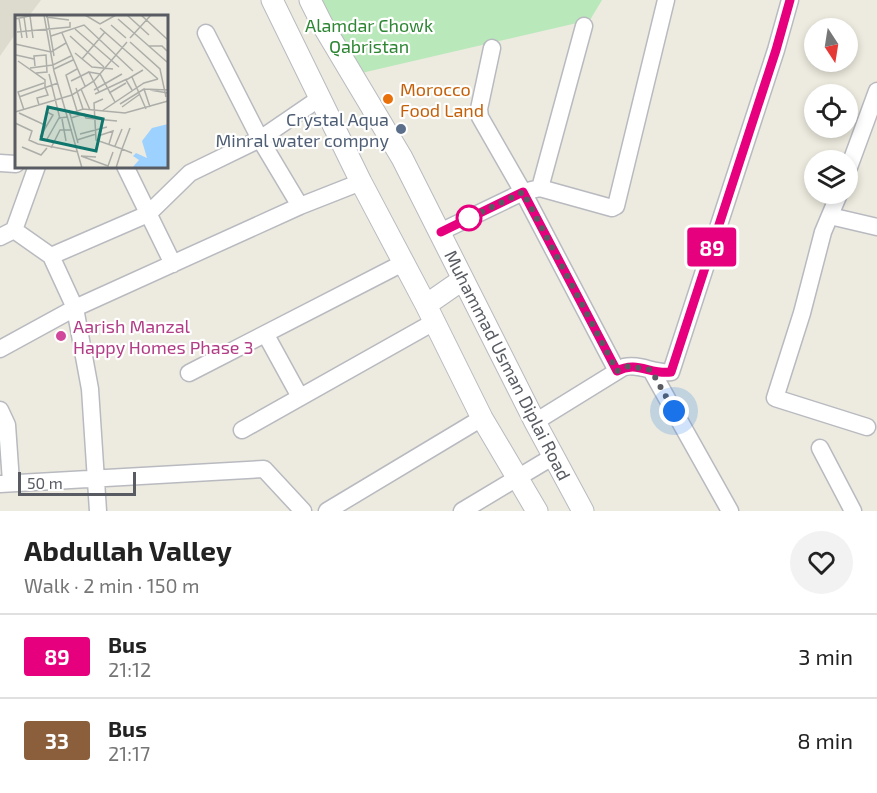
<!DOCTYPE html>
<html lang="en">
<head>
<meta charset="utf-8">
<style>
  body { margin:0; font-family:"Exo 2",sans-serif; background:#f2f2f2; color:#222; height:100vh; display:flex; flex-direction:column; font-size:22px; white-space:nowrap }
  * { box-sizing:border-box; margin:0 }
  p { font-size:20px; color:#767676 }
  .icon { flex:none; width:33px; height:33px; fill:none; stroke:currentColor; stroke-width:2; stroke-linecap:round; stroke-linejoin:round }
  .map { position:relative; height:511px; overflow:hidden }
  .drawer { display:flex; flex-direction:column; background:#fff; flex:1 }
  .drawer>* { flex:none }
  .badge { padding:0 12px; border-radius:4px; font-size:21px; line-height:39px }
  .needle { width:39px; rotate:168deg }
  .fabs { position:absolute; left:804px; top:18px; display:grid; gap:12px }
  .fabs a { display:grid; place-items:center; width:54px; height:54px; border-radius:50%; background:#fff; box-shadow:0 3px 9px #0003; font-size:30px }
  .scale { position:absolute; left:18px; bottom:15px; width:118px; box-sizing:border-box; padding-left:6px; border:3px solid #585c62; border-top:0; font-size:16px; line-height:21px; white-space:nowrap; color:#585c62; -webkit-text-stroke:4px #fff; paint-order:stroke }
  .you { position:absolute; width:30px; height:30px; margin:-15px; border:4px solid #fff; border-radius:50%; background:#1a73e8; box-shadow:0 0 0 9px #1a73e833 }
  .map>.badge { position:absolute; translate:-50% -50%; box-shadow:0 0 0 3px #fff }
  .round { display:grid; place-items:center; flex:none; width:63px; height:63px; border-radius:32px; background:#f2f2f2 }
  .overview { display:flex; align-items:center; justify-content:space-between; height:102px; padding:0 24px }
  h1 { font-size:28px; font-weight:700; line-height:45px }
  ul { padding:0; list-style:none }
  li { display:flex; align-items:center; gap:18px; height:84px; padding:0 24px; border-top:2px solid #e0e0e0 }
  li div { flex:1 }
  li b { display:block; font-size:22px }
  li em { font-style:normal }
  li .badge { min-width:66px; font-weight:700; text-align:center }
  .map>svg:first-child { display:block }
</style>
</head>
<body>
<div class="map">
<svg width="877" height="511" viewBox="0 0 877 511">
  <rect width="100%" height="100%" fill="#edebdf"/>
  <!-- education -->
  <path fill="#dddace" d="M0,0H41L29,16H16V33L0,56Z"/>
  <!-- green -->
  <path fill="#b9e8ba" d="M315,0H602L590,20L353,75Z"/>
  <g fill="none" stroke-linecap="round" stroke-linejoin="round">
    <defs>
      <path id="minor" d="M206,33L260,139L300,206L361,182
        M492,48L479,109L480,117L523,192L617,371
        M0,163L16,164
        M125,166L173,264
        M848,170L877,91
        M540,188L584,26
        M839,194L823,232L802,313L775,398L867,427
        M830,216L877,227
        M14,230L51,256L75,308L90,389L98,511
        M440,232L523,192L540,188L612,208L616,206L666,0
        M0,237L14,230L37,166
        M51,256L148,214L190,173L260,139L320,98
        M266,335L300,397
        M0,349L75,308L300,206
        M651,370L730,511
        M189,373L403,263
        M0,410L7,425L11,482
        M535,422L624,367C639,363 655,374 671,372L776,50L790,0
        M242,430L434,322
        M820,448L853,511
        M0,484L264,469L303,511
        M327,511L482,418
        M462,511L554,456"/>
      <path id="tertiary" d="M272,0L361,182L426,305L482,418L537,511
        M310,0L322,24L402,158L535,422L583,511
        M426,305L462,280"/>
    </defs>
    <!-- minor casing -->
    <use href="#minor" stroke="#b8bac0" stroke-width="19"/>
    <!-- tertiary casing -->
    <use href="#tertiary" stroke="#b8bac0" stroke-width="23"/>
    <!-- minor -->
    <use href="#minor" stroke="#fff" stroke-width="16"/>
    <!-- tertiary -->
    <use href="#tertiary" stroke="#fff" stroke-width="21"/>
  </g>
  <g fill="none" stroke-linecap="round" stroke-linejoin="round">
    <defs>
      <path id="line" d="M441,232L523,192L617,371C637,360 650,375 671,372L776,50L790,0"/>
    </defs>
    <!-- line casing -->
    <use href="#line" stroke="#fff" stroke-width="14"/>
    <!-- line -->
    <use href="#line" stroke="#e6007e" stroke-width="9"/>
    <!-- walk -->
    <path stroke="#585c62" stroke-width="6" stroke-dasharray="0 10.8" d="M469,218L461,222L523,192L617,371L629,366L651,370L674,411"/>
  </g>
  <!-- markers -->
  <circle fill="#e8710a" stroke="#fff" stroke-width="2" cx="388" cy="99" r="6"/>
  <circle fill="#5c6f8a" stroke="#fff" stroke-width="2" cx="401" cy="129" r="6"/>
  <circle fill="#fff" stroke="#e6007e" stroke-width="3" cx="469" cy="218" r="12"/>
  <circle fill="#d1479c" stroke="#fff" stroke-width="2" cx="61" cy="336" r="6"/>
  <g text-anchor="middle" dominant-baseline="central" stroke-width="4.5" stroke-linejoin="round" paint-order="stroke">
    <!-- park labels -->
    <g font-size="18" fill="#2d8633" stroke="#fff">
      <text x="369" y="25">Alamdar Chowk<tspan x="369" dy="21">Qabristan</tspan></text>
    </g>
    <!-- food labels -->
    <g font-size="18" fill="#c56008" stroke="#fff" text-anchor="start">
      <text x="400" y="89">Morocco<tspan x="400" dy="21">Food Land</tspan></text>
    </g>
    <!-- service labels -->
    <g font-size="18" fill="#4e5e75" stroke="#fff" text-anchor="end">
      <text x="389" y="119">Crystal Aqua<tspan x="389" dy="21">Minral water compny</tspan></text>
    </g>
    <!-- hotel labels -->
    <g font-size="18" fill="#b23c85" stroke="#fff" text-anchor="start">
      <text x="73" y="326">Aarish Manzal<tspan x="73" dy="21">Happy Homes Phase 3</tspan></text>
    </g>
    <!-- street labels -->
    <g font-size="18" fill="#585c62" stroke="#fff">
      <text transform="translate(508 365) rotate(63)">Muhammad Usman Diplai Road</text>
    </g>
  </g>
  <!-- overview -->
  <g transform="translate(15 15)">
    <rect width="153" height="153" fill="#edebdf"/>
    <path d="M153,109V153H117L124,145L118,141L121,138L132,143L127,126L137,113Z" fill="#9dd1ff"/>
    <path fill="none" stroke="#adaea9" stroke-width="1.5" d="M29,0L39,56L67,153M32,0L39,41M70,0L85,9L101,0M112,0L134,20M126,0L153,25M15,1L18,23M9,2L12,23M31,2L54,5M4,3L7,23M0,4L19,0M103,4L152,47M96,10L111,23M85,13L143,64M60,14L104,52M2,17L55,12V7M47,18L70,71M36,21L69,10L118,56M55,21L89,52M115,23L136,0M115,27L145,54L151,82M0,29L36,37L51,28M134,31H147L152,36M60,38L77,52L98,54M1,40L19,44M67,44L90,17M3,46L30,65V73M20,51L19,41L31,40L32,57L21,58M15,53L38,50L56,41M39,54L58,45M34,59L45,104M117,62L131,94M56,66L74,57M61,73L68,94M66,74L75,95M129,74L153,75M79,75L107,59M117,75L111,65L128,55M135,75L153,78M84,77L74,57L85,59L100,87M94,78L111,68M80,79L112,64M4,82L43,68M88,84L79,88L81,125L107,134L115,113M105,89L129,74L135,92M24,90L22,83L33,80L30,72M107,92L125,79M9,95L3,77L29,68M54,95L63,128M62,96L51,60L62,54M87,96L129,68L143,64M0,97L57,80L79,66L112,27M4,98L32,111M54,99L68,94L110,98L153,86M56,103L69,99L71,103L102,106M47,104L51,126M0,108L17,116L14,125L23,129L63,137M65,119L92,112M83,121L98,116L94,129M25,122L38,100L32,97M62,125L81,119M31,126L44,103L53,102M100,131L107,114M7,132L26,140L32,133M36,133L45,115H57M81,142L66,141L93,151L98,137M101,153L107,134L117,138"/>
    <path fill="#0f766e" fill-opacity="0.15" stroke="#0f766e" stroke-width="3" d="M33,92L88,104L81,136L26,124Z"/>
    <rect width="153" height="153" fill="none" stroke="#585c62" stroke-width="3"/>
  </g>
</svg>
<div class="fabs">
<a><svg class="needle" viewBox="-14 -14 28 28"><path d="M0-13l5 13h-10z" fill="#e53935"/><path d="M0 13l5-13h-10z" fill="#767676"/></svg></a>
<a><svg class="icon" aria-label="locate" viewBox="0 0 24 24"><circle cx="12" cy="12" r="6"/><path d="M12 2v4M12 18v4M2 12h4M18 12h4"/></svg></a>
<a><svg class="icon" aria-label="layers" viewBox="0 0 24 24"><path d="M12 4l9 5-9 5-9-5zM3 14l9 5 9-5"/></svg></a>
</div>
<div class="scale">50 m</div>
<div class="you" style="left:674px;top:411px"></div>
<b class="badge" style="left:712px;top:247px;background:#e6007e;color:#fff">89</b>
</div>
<section class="drawer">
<div class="overview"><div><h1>Abdullah Valley</h1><p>Walk · 2 min · 150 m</p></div><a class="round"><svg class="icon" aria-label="heart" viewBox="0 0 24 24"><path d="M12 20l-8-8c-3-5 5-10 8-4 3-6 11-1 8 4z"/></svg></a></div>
<ul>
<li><span class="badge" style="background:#e6007e;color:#fff">89</span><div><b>Bus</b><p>21:12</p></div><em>3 min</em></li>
<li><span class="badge" style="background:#8b5e3c;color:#fff">33</span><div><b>Bus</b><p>21:17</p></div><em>8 min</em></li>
</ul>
</section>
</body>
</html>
